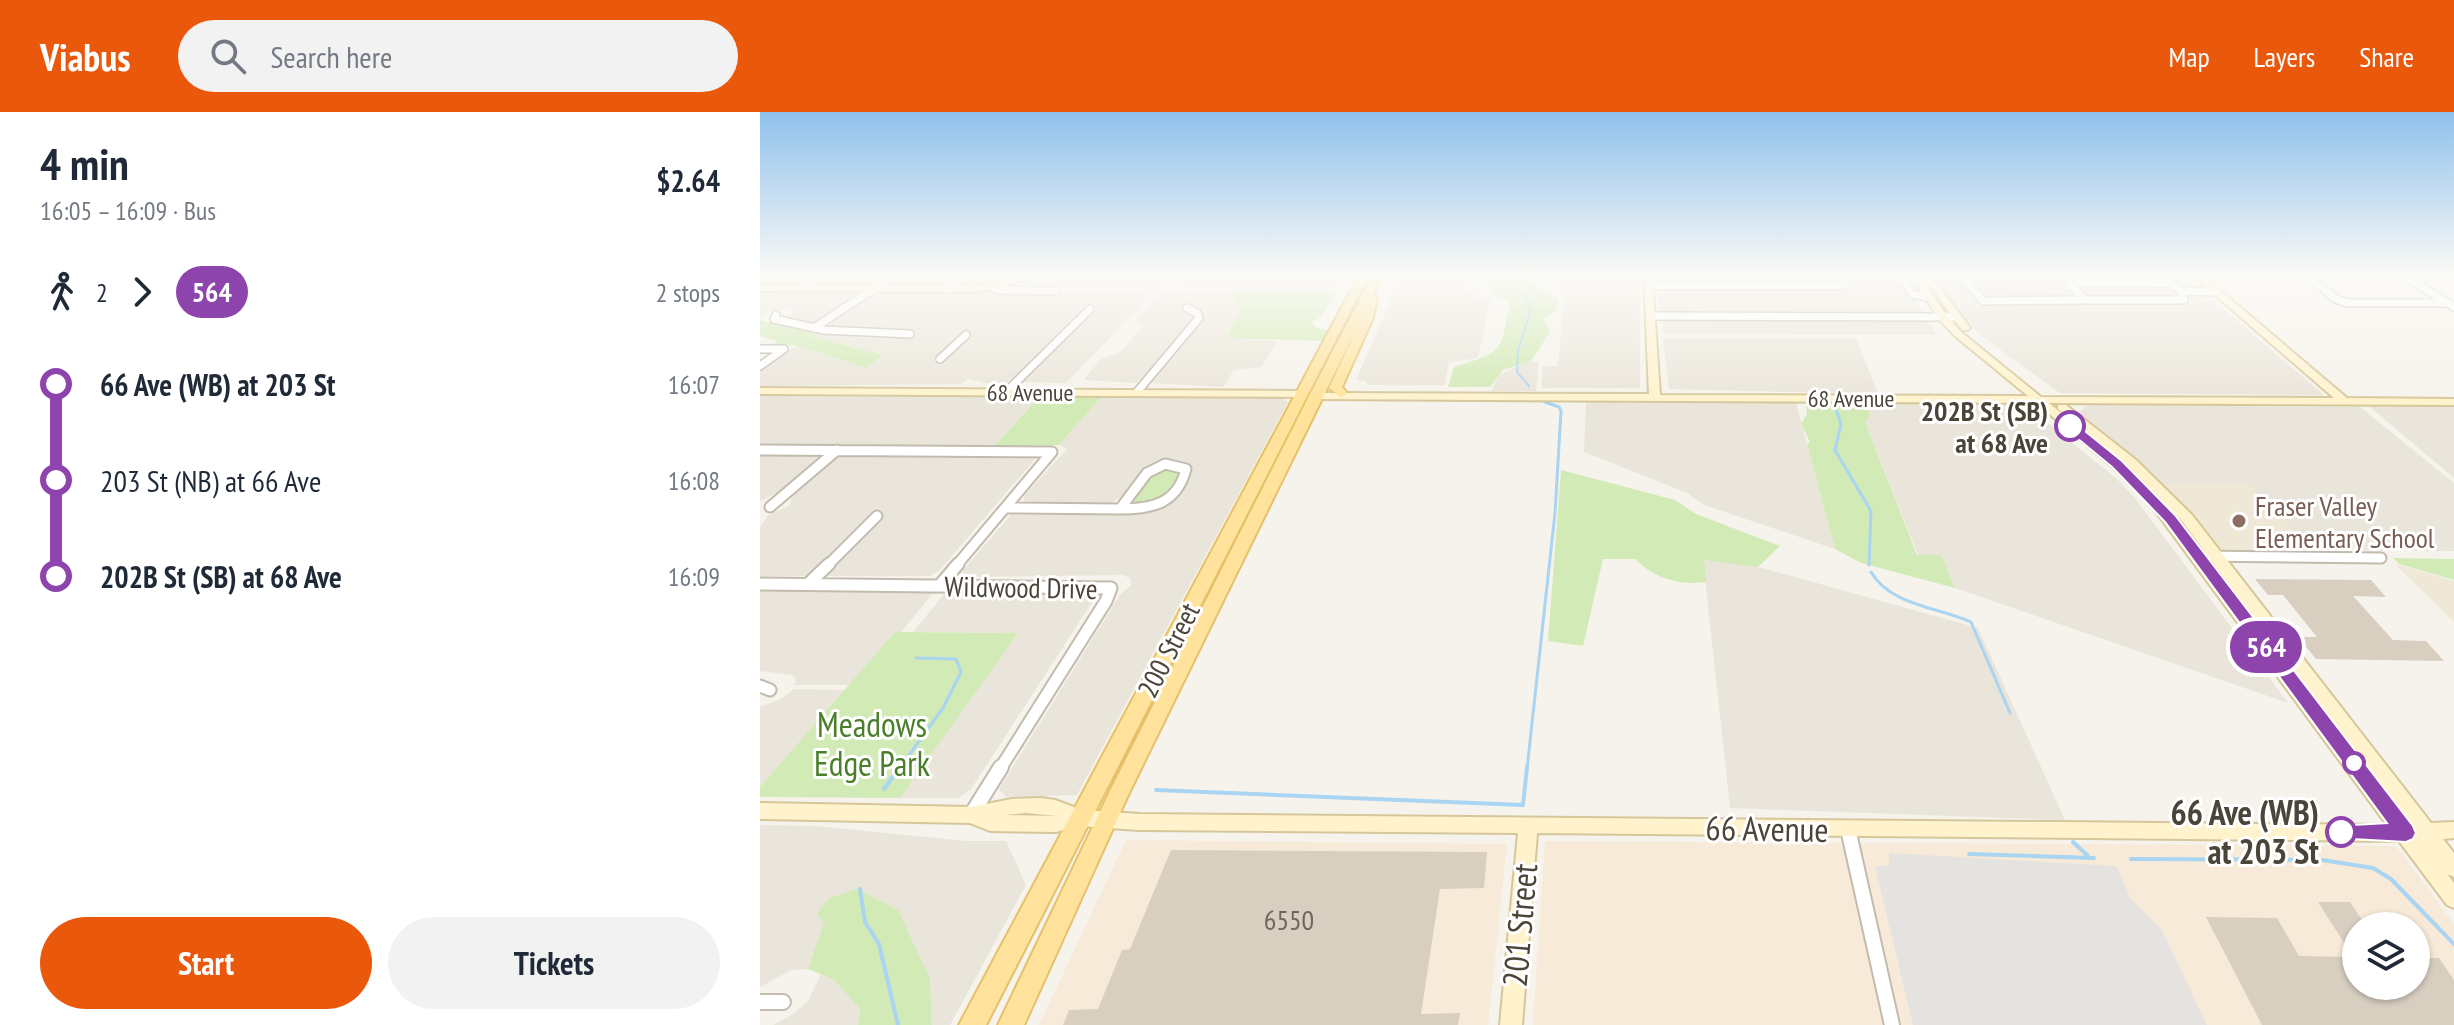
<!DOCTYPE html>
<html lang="en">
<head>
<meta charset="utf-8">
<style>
  body { margin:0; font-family:"PT Sans Narrow",sans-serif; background:#f2f2f3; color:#1f2937; height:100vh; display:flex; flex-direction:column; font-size:30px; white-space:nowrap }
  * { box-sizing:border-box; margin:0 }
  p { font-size:26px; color:#747a83 }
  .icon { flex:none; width:44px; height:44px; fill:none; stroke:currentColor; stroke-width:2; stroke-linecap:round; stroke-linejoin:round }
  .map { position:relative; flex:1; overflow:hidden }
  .drawer { display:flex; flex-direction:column; background:#fff; width:760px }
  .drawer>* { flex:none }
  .badge { padding:0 16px; border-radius:26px; font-size:28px; line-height:52px }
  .tools { position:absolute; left:1582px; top:800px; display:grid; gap:16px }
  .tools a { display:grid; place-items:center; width:88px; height:88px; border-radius:50%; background:#fff; box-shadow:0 2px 6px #0004; font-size:40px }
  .map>.badge { position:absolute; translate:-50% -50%; box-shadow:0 0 0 4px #fff }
  .legs { display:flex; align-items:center; gap:12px; height:88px; padding:0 40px; font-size:26px }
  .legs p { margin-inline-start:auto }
  .summary { display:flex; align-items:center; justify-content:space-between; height:136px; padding:0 40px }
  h1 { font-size:44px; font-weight:700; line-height:60px }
  .cta { display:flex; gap:16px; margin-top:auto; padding:16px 40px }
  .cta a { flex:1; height:92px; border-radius:48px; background:#ea580c; color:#fff; font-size:32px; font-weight:700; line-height:92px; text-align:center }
  .cta a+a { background:#f2f2f3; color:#1f2937 }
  ul { padding:0 40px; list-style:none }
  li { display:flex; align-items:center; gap:28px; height:96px; font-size:30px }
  li i { display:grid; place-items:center; width:12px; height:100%; margin:0 10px; background:currentColor }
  li i::after { content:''; width:20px; height:20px; margin:-10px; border:6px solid; border-radius:50%; background:#fff }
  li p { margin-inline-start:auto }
  li:first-child i { background:linear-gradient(#0000 50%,currentColor 0) }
  li:last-child i { background:linear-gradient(currentColor 50%,#0000 0) }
  header { display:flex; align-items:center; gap:48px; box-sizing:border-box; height:112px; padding:0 40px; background:#ea580c; color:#fff }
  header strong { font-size:38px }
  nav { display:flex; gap:44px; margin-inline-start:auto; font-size:28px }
  .search { width:560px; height:72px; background:#f2f2f3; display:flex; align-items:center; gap:20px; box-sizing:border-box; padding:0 28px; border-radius:44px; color:#747a83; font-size:30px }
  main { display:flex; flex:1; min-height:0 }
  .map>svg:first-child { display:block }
</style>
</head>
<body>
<header>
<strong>Viabus</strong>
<div class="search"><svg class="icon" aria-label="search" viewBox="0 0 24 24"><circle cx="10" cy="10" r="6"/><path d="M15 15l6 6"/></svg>Search here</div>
<nav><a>Map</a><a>Layers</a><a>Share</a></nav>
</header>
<main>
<section class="drawer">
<div class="summary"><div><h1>4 min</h1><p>16:05 – 16:09 · Bus</p></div><b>$2.64</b></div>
<div class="legs"><svg class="icon" aria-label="walk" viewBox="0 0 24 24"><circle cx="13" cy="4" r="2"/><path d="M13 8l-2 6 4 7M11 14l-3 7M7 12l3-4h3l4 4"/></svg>2<svg class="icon" aria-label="forward" viewBox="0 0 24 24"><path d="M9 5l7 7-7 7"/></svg><b class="badge" style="background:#8e44ad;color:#fff">564</b><p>2 stops</p></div>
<ul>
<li><i style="color:#8e44ad"></i><b>66 Ave (WB) at 203 St</b><p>16:07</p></li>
<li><i style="color:#8e44ad"></i><span>203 St (NB) at 66 Ave</span><p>16:08</p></li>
<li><i style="color:#8e44ad"></i><b>202B St (SB) at 68 Ave</b><p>16:09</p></li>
</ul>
<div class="cta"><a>Start</a><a>Tickets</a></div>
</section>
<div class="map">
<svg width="1694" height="913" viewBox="0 0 1694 913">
  <rect width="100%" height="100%" fill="#f6f3ec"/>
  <!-- residential -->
  <path fill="#eae5da" d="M0,163H128L110,173H56L44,170L36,173H0Z
    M140,163H415L393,177L246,176L240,171L203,174L200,170L179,174L129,173Z
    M431,163H580L573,175L421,174Z
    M641,163H698L699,169L717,186H731L718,246L689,250L685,273H608L605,269L596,268Z
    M798,163H879L880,276H781L783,254H798L804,187Z
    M972,163H1075L1078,169L977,171Z
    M1086,163H1138L1159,188L1156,189L1165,202L899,199L898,177L1083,176L1090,173Z
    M1170,163H1424L1564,283L1300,281L1227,228L1194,198Z
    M0,179H102L103,180L58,210L49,212L27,206L34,200L32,197L11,199L0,205Z
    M125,179H391L393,181L306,271L263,270L266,266H252L247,271H225L208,267L201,272L0,274V259L36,234L107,256L96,235L54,225L58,222L147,225L154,219L66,215L114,182Z
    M409,179H471L479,199L468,219L488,228L517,229L501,255L474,258L463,275L392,271L393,267H380L377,271L324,268L341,247L360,240L384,213L374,210L398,183Z
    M902,208H1168L1177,223L904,222Z
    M903,226H1096L1118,282L909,277Z
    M765,250H779L776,279H731L739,263Z
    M0,284L280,285L233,335L0,334Z
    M341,285L521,286L528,290L317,683L246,685L239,677L359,484L371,473L370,466L362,463L208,465L202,459L251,403L383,402L405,395L416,387L432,360L431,354L421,349L393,353L377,364L361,385L349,392L263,391L265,383L307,337L299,333Z
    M826,290L1036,291L1075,437L944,393L927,381L824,340Z
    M1106,290L1267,294L1358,368L1374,385L1528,591L1195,476L1181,444L1158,443L1105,310L1110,304Z
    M1334,293L1600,295L1694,371V439L1551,438L1489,373L1400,372L1374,346L1323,308L1320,300L1326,294Z
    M1610,295H1694V366Z
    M0,343L58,344L59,346L21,379L0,389Z
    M94,343L267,344L275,347L179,459L170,464H0V416L7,404L30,393L32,382L68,351L83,344Z
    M943,448L988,452L1218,516L1305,708L970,696Z
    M0,479L155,480H174L141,520H135L90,573H34L36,568L33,563L0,559Z
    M185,481L327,482L333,489L211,677L199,686H140L257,521L153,520Z
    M34,577L86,578L0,675V595L21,587Z
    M0,713L56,714L206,729H246L266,773L190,913H172L170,867L64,810L48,857L31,858L0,875Z
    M61,862L73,867L100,897L98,913H13L32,903L48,889Z"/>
  <!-- commercial -->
  <path fill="#f7ead8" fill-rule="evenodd" d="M366,728L747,732L728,913H279Z
    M785,729L1636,734L1694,812V913H773ZM1596,814H1656V874H1596Z"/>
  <!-- education -->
  <path fill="#efe8d6" d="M1400,372L1489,373L1551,438H1458Z
    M1636,452L1694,469V510L1640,457Z"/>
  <!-- green -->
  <path fill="#d2eab5" d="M721,163H768L769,169L787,183L798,187L796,199L784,207L790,220L771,249L743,258L730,275H688L694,255C745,239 740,241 750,190L734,183Z
    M471,179H576L577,180L561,205L551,210L557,216L569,218L563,229L466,226L479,199Z
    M0,208L57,222L55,225L123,243L107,256L33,233H13L17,229L0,224Z
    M280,285H341L299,333L233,335Z
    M1053,290H1106L1110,304L1105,310L1157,443H1181L1195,476L1101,451L1075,437L1047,332L1050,330L1041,312L1047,302L1046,293Z
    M407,355L420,361L402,388L379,392L374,390L389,363Z
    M801,358L915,388L936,402L1020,434L998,455L944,448L946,470C921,474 892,466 876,447H843L823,534L788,529Z
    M1633,446L1694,447V468L1639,452Z
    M135,520L258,521L140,686L0,685V675Z
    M96,777L138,798L170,867L172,913H98L100,897L73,867L48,857L64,810L57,802L68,787Z"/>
  <!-- parking -->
  <path fill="#e5e3e0" d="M1129,741L1356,754L1371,787L1402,818L1447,913H1153L1115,754H1129Z"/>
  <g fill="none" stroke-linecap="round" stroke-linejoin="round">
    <!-- stream-far2 -->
    <path stroke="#a9d4f2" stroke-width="2" d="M749,172L765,184L771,197L758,239L757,260L769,274
      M782,289L791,292"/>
    <!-- stream-far1 -->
    <path stroke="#a9d4f2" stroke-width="3" d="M1075,294L1081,312L1075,338L1111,399L1109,453
      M1111,460C1131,494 1178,495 1211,510L1250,601
      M139,657L183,596L201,560L196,547L156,546
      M767,657L795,401L801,299L799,295L785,290"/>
    <!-- stream -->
    <path stroke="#a9d4f2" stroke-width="4" d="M124,677L140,655
      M396,678L763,693L767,655
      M1313,730L1328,744
      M1209,742L1334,746
      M1371,747L1562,748L1613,756L1631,767L1694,832
      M100,777L105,810L119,832L138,913"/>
  </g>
  <!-- building -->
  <path fill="#d8cfc1" d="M1495,467L1611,468L1626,485L1593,484L1633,528L1666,529L1684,549L1556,547L1538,525H1557L1523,483H1508Z
    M411,738L727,740L724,776L680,777L661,902L700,901L698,913H303L309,898L338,897L362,838L370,837Z
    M1558,790H1590L1606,814H1596V874H1656V846H1679L1694,868V913H1502L1446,805L1517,806L1539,844L1593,845Z"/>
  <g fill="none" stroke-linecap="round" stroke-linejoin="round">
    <defs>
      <path id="street-far3" d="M1141,163L1152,182L1168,185
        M1399,163L1421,179L1455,180
        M1546,163L1576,187L1587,191H1687
        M1643,163L1694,195
        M1303,165H1203L1223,189L1325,188L1309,171
        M1309,170L1406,171
        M889,174H1079L1085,172L1081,163
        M233,175L237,178L295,179
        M42,176L61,163
        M186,177L204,163
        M1325,188H1424L1421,179
        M16,203L14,207L64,218L150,222
        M891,204L1195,205
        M54,216L135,163
        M0,237H22
        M180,247L206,223
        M0,254L24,237
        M246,280L330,197
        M377,280L439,206L437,201L427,196"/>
      <path id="street-far2" d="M0,338L292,340L196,454
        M405,352L426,357C417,392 392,397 360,397L387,361Z
        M10,395L77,338
        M246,396L360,397
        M1437,444L1621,446
        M67,454L117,404"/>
      <path id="street-far1" d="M0,472L351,476L346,489L240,657
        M48,472L69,452
        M180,473L198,452
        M0,574L10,578"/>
      <path id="street" d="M211,703L241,655
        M1088,717L1132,913
        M0,890H23"/>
      <path id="secondary" d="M261,163H275L236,177L214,180L0,179V173L214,174L232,172Z
        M884,163H892L900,283L1268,284L1195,224L1179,207L1151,163H1160L1186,203L1201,220L1281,285L1574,286L1432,163H1442L1587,286L1694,287V293L1289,291L1361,349L1401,387L1649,713L1422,409L1368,354L1298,297V293H1306L1376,348L1432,403L1671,711L1694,710V726L1683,727L1694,741V765L1687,762L1661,728L1694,771V796L1687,793L1639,729L777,721L762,913H740L758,721L379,718L319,714L296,720L230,719L210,711L0,707V691L211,695L252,687L281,686L295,688L322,698L379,702L1627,713L1391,393L1353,355L1276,291L555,287L550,284L555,281L889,282ZM266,701L297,704L245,703Z
        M1162,163H1171L1210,216L1208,218H1202Z
        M0,276L541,279L546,282L541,285L0,282Z"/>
      <path id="primary" d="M599,163H609L226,913H199Z
        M613,163H623L613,182L617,185L613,206L582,275L587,281L581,285L569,276L604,201L369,681L264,913H238L349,681L549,284Z"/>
    </defs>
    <!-- street-far3 casing -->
    <use href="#street-far3" stroke="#c2bbae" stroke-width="10"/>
    <!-- street-far2 casing -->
    <use href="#street-far2" stroke="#c2bbae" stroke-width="13"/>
    <!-- street-far1 casing -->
    <use href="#street-far1" stroke="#c2bbae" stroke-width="15"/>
    <!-- street casing -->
    <use href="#street" stroke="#c2bbae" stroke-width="18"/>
    <!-- secondary casing -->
    <use href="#secondary" stroke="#d6c79b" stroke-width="4"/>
    <!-- primary casing -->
    <use href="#primary" stroke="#e6c16a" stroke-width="4"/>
    <!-- street-far3 -->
    <use href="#street-far3" stroke="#fff" stroke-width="7"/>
    <!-- street-far2 -->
    <use href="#street-far2" stroke="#fff" stroke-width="9"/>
    <!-- street-far1 -->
    <use href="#street-far1" stroke="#fff" stroke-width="11"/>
    <!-- street -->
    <use href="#street" stroke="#fff" stroke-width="14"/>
    <!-- secondary -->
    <use href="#secondary" fill="#fff3cd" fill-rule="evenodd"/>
    <!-- primary -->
    <use href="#primary" fill="#ffe39c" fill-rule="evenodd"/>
  </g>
  <!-- sky -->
  <linearGradient id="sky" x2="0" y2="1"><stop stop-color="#8fc1ec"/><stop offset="0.56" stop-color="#fbfaf6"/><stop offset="1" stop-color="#fbfaf6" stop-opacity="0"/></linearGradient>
  <rect width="1694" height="291" fill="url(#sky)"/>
  <!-- line-1 -->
  <path fill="#8e44ad" stroke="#fff" stroke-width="2" d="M1306,311H1315L1362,349L1415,403L1653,714L1656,721L1653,727L1646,730L1574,726L1571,720L1574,714L1627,711L1405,410L1352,355L1306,317Z"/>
  <!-- markers -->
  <g fill="#fff" stroke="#8e44ad" stroke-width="4">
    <circle cx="1310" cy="314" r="14"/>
    <circle cx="1594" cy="651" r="10"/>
    <circle cx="1581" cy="720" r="14"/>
  </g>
  <circle fill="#8d6e63" stroke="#fff" stroke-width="3" cx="1479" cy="409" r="8"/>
  <g text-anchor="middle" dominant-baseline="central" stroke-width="6" stroke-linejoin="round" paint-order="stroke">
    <!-- far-street labels -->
    <g font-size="24" fill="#4b4439" stroke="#fff">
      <text x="270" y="280">68 Avenue</text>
      <text x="1091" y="286">68 Avenue</text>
    </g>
    <!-- stop labels -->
    <g font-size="28" font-weight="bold" fill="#4b4439" stroke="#fff" text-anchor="end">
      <text x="1288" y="298">202B St (SB)<tspan x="1288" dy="32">at 68 Ave</tspan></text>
    </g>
    <!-- education labels -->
    <g font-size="28" fill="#785e54" stroke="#fff" text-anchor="start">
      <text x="1495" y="393">Fraser Valley<tspan x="1495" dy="32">Elementary School</tspan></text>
    </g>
    <!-- street labels -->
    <g font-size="28" fill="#4b4439" stroke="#fff">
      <text transform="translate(261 475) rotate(1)">Wildwood Drive</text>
      <text transform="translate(408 538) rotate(-63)">200 Street</text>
    </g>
    <!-- near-number labels -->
    <g font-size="28" fill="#6e675b">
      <text x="529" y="807">6550</text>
    </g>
    <!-- near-park labels -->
    <g font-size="34" fill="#4a7f2a" stroke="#fff">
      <text x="112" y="612">Meadows<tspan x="112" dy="39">Edge Park</tspan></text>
    </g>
    <!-- near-stop labels -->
    <g font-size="34" font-weight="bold" fill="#4b4439" stroke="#fff" text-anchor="end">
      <text x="1559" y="700">66 Ave (WB)<tspan x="1559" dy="39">at 203 St</tspan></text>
    </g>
    <!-- near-street labels -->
    <g font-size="34" fill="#4b4439" stroke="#fff">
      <text transform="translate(1007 716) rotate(1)">66 Avenue</text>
      <text transform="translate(759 813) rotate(-85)">201 Street</text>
    </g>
  </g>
</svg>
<div class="tools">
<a><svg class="icon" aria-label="layers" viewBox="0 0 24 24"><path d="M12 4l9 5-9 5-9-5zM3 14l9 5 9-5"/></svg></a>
</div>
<b class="badge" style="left:1506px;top:535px;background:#8e44ad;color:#fff">564</b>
</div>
</main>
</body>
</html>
